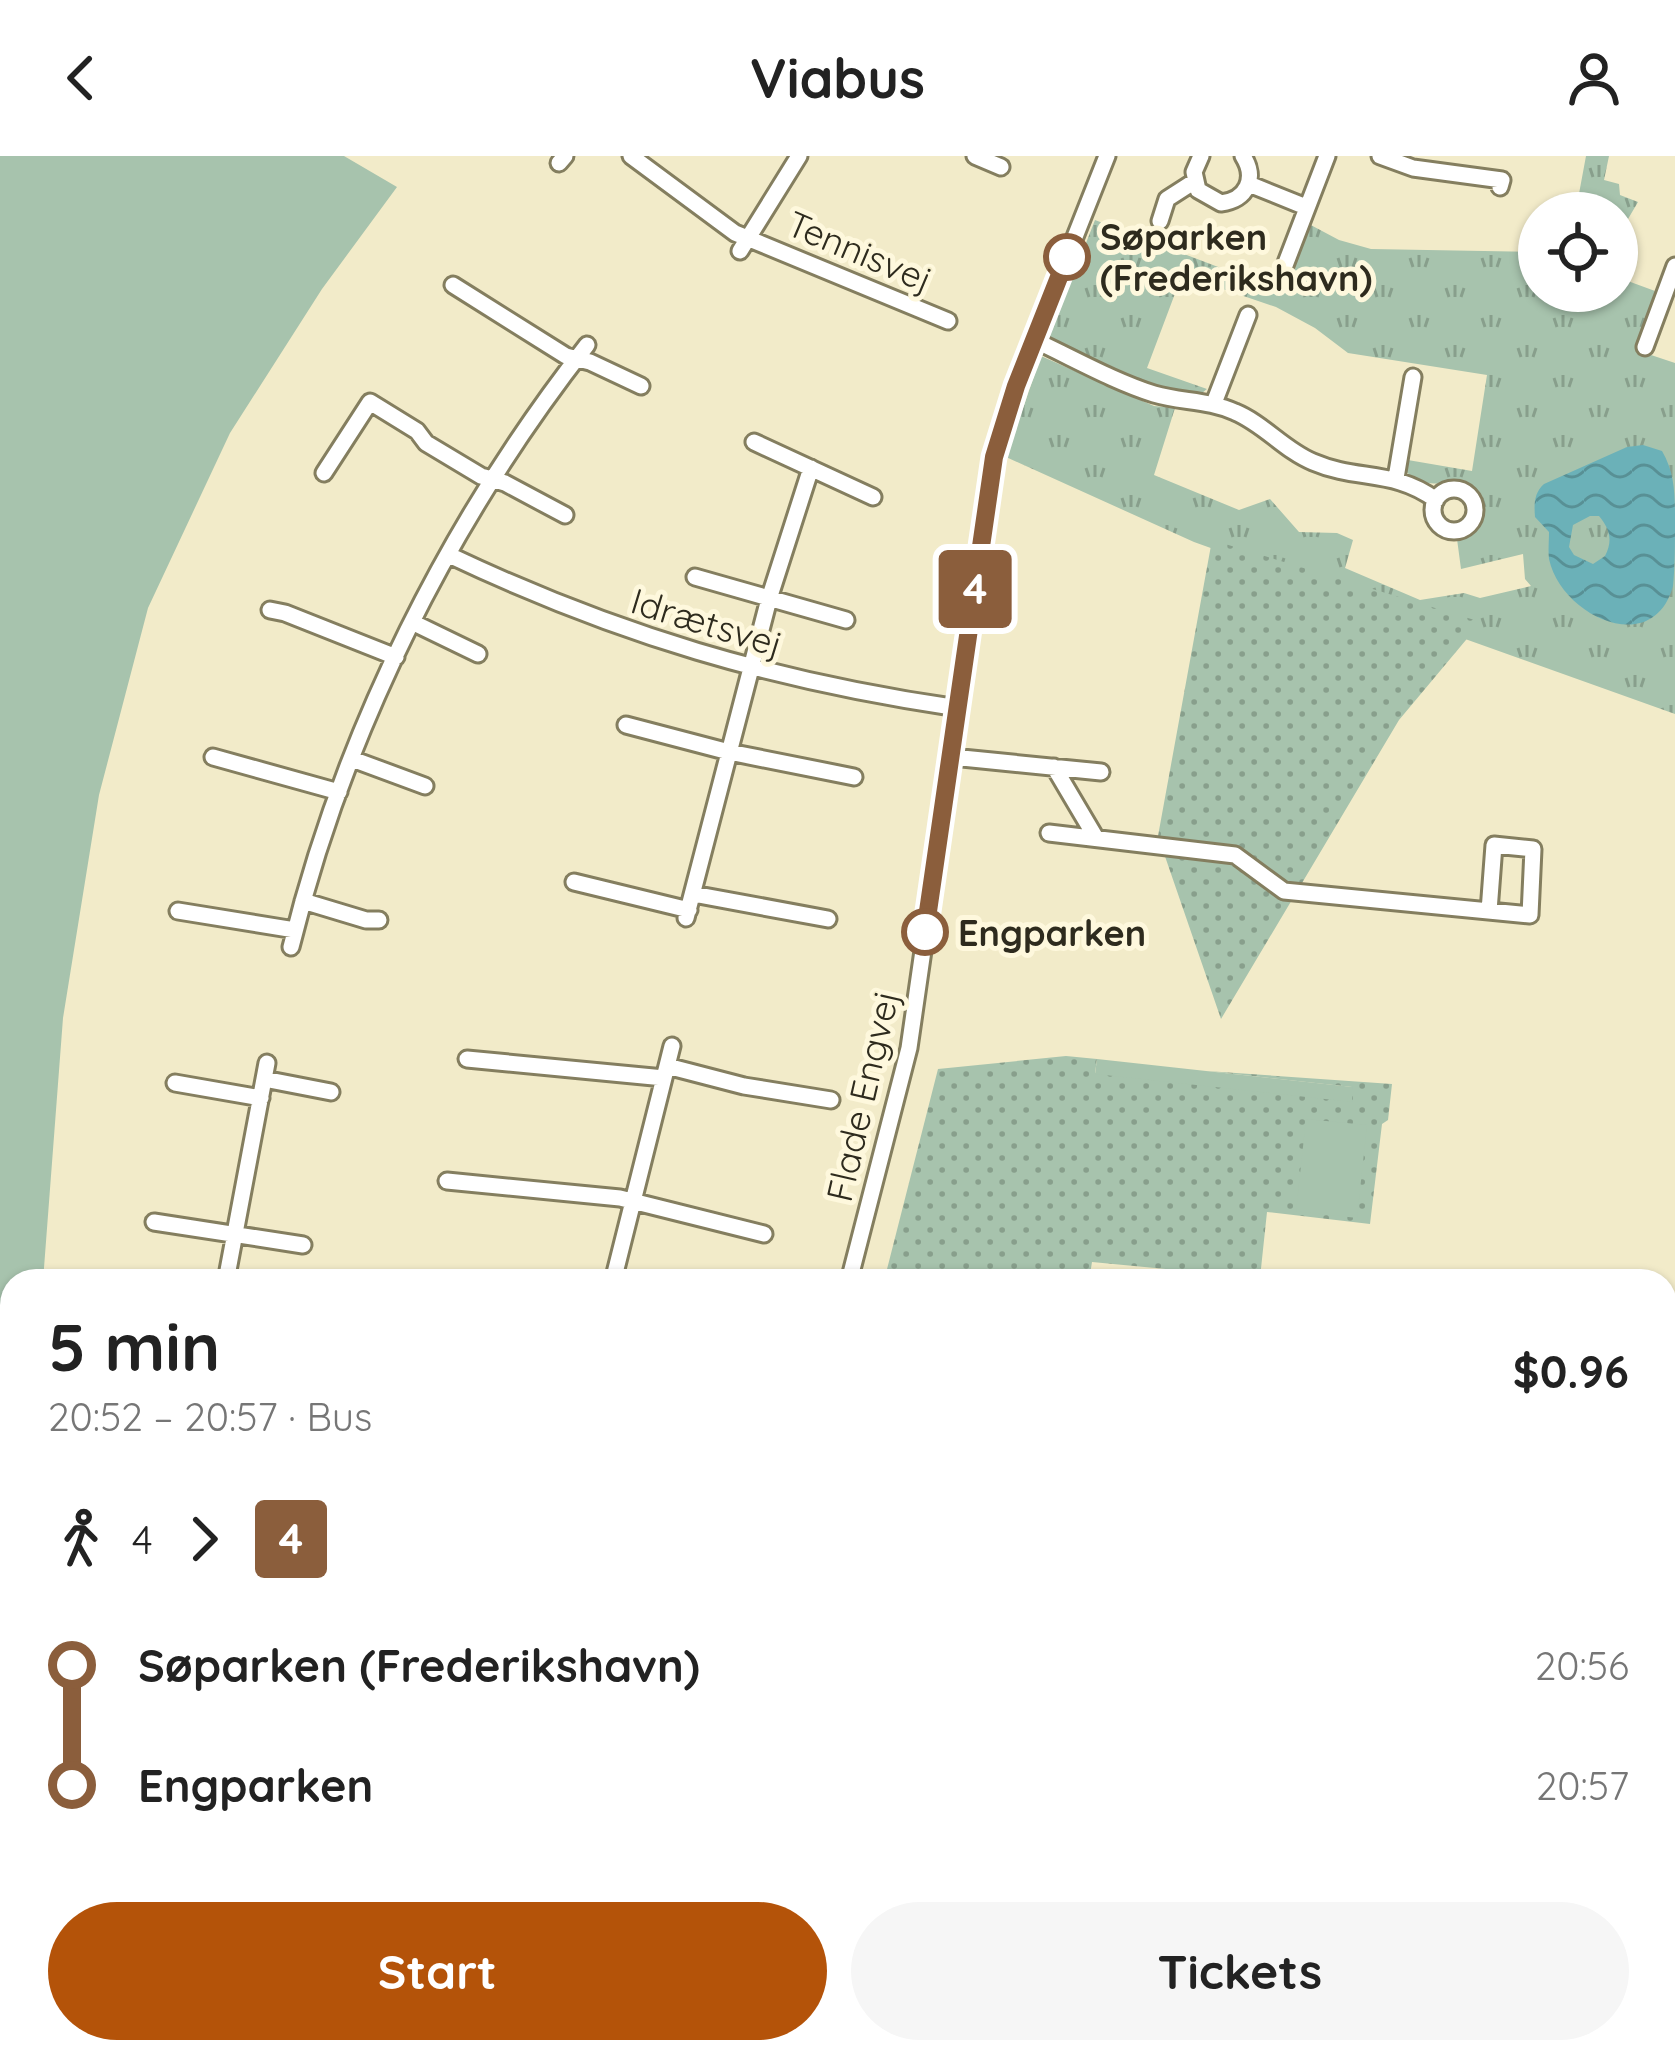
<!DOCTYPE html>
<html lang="en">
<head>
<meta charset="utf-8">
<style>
  body { margin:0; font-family:Quicksand,sans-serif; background:#f6f6f6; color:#222; height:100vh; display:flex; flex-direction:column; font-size:45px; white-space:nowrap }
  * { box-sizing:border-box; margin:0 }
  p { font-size:39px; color:#767676 }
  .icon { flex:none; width:66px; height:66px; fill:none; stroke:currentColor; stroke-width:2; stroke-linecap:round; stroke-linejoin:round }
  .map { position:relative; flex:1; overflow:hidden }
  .panel { position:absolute; left:0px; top:1113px; width:1677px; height:795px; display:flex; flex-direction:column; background:#fff; border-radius:36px 36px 0 0; box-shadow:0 3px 9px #0004 }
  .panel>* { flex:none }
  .badge { padding:0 24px; border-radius:9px; font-size:42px; line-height:78px }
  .buttons { position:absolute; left:1518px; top:36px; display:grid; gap:24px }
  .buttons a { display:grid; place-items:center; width:120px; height:120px; border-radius:50%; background:#fff; box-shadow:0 3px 9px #0004; font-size:60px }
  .map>.badge { position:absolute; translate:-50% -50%; box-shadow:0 0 0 6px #fff }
  .legs { display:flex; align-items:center; gap:18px; height:132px; padding:0 48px; font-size:39px }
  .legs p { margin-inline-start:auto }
  .summary { display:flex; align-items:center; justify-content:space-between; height:204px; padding:0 48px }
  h1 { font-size:66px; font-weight:700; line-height:90px }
  .primary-button { display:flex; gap:24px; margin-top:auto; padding:24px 48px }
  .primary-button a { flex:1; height:138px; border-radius:72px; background:#b45309; color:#fff; font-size:48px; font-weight:700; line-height:138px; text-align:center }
  .primary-button a+a { background:#f6f6f6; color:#222 }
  ul { padding:0 48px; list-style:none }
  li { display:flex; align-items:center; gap:42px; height:120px; font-size:45px }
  li i { display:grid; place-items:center; width:18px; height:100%; margin:0 15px; background:currentColor }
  li i::after { content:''; width:30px; height:30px; margin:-15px; border:9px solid; border-radius:50%; background:#fff }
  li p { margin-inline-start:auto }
  li:first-child i { background:linear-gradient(#0000 50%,currentColor 0) }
  li:last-child i { background:linear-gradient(currentColor 50%,#0000 0) }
  header { display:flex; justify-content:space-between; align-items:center; height:156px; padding:0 48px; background:#fff; font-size:54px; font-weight:700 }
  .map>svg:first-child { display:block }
</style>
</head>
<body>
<header><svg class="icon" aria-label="back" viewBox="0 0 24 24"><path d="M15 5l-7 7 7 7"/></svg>Viabus<svg class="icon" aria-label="person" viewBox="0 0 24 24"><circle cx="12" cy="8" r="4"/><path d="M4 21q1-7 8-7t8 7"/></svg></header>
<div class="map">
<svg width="1675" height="1907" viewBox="0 0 1675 1907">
  <defs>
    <pattern id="grass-tufts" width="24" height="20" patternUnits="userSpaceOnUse" patternTransform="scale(3)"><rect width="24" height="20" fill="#a7c3ad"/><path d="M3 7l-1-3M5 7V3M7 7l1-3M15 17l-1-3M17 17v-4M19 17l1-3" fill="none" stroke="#889f8c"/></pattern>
    <pattern id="park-dots" width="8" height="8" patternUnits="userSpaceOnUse" patternTransform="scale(3)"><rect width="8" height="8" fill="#a7c3ad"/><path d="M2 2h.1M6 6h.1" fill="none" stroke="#889f8c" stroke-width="1.8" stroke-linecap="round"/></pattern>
    <pattern id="water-waves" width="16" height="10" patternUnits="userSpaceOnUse" patternTransform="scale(3)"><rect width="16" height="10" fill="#6bb1b8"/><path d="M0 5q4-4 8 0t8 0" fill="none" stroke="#589095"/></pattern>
  </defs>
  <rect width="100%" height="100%" fill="#f2ebc9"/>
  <!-- grass -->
  <path fill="url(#grass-tufts)" d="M1586,0H1609L1604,24L1619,28L1620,39L1638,46L1628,63L1581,48L1578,43Z
    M1095,64L1281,135L1307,67L1339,84L1371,93L1539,96V135H1617V121L1655,135L1638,187L1651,199L1675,207V558L1194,386L1006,301L1041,200L1154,250L1175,252L1154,319L1239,354L1270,343L1299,376L1337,377L1353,384L1345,412L1420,444L1464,437L1480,442L1531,430L1525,423L1523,398L1461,413L1457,383C1479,375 1488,359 1477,337L1458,326C1436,328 1413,332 1401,307L1402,303L1472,315L1487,219L1348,197L1315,172L1276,151L1182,119L1147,212L1207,233L1202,237L1169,236L1152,231L1048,184Z
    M1665,1523H1675V1773H1665Z"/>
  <!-- park -->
  <path fill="url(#park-dots)" d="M1212,384L1481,466L1399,564L1221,863L1158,680Z
    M1066,900L1097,903L1095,917L1352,945V931L1207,915L1392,928L1388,964L1382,968L1370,1068L1267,1056L1260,1122L1092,1106L1089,1125H884L938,913Z"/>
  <!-- pitch -->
  <path fill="#a7c3ad" d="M0,0H344L397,31L322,133L230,277L148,452L99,639L63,862L43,1125H12V1248L7,1269L12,1273V1478L0,1477Z
    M1097,903L1353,931L1352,946L1095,918Z
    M1306,963L1367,969L1357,1062L1296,1055Z"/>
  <!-- water -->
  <path fill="url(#water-waves)" fill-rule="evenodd" d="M1643,289L1662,295C1675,317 1675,339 1675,365C1675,386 1675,411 1673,430C1653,503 1561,460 1549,403C1548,395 1549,384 1549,376L1535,361C1534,348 1534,337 1544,328L1627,291ZM1590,360H1599C1610,373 1613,385 1605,400L1593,408L1574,399L1569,391L1573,369Z"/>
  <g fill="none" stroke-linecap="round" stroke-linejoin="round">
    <defs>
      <path id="minor" d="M631,0L735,77L948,165
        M975,0L1001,11
        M1201,0L1194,16L1198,34L1221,47C1247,44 1257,22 1243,0
        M1380,0L1413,12L1502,24L1500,31
        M559,7L565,0
        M1249,28L1306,51
        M1160,65L1167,43L1195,25
        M740,95L799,0
        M1279,125L1327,0
        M453,129L566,200L590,206L641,230
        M1034,184C1073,202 1113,225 1154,238C1181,246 1209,244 1235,256C1264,268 1284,294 1313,306C1357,325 1394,313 1436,344
        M1645,191L1675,110
        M1214,247L1248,159
        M754,286L873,341
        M324,317L370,246L417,275L426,287L481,320L505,327L565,359
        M1396,322L1413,221
        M1433 354a21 21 0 1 1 42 0a21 21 0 1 1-42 0Z
        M449,399C618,479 773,525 958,552
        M695,421L846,464
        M270,454L285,457L396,501
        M414,467L478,498
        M626,569L729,596L854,621
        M213,601L339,636
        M952,601L1101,616
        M352,603L425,630
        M1054,611L1096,682
        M1049,677L1235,699L1284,735L1530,759L1533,693L1494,689L1489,755
        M574,726L689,754
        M693,738L828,763
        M303,745L366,764H379
        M178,755L295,774
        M686,762L769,443L811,312
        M291,791C344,575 450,364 587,189
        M467,903L664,922
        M667,910L744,930L831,944
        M264,923L331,936
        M175,927L261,942
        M447,1025L620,1042L764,1078
        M154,1066L303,1089
        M226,1125L267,907
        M613,1125L672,890
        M849,1125L909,892L994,301L1016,230L1107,0
        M1665,1243L1675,1244
        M1,1290L12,1291
        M0,1609H12
        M1162,1896L1176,1907
        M63,1907L67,1896
        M1376,1907V1896"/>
      <path id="major" d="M1665,1787H1675
        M1665,1801L1675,1802
        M0,1809H12
        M0,1826L12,1825"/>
    </defs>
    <!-- minor casing -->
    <use href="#minor" stroke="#847e5f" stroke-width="21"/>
    <!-- major casing -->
    <use href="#major" stroke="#44669a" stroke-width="24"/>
    <!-- minor -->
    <use href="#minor" stroke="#fff" stroke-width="15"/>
    <!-- major -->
    <use href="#major" stroke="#96b6eb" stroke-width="18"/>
  </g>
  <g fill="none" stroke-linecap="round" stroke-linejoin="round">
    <defs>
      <path id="line-1" d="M925,776L994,301L1016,230L1067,101"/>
    </defs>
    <!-- line-1 casing -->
    <use href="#line-1" stroke="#fff" stroke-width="27"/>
    <!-- line-1 -->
    <use href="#line-1" stroke="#8b5e3c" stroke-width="18"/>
  </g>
  <!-- markers -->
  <g fill="#fff" stroke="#8b5e3c" stroke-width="6">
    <circle cx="1067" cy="101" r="21"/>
    <circle cx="925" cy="776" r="21"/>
  </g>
  <g text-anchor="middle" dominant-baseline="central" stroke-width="10" stroke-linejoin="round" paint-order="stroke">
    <!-- stop labels -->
    <g font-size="36" font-weight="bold" fill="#2e2b1e" stroke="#fef8dd" text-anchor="start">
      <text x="1100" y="80">Søparken<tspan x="1100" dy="41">(Frederikshavn)</tspan></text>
      <text x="958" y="776">Engparken</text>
    </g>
    <!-- street labels -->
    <g font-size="36" fill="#2e2b1e" stroke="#fef8dd">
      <text transform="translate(860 95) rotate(23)">Tennisvej</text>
      <text transform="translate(707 466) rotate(17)">Idrætsvej</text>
      <text transform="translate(862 940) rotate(-77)">Flade Engvej</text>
    </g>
  </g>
</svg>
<div class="buttons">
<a><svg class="icon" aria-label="locate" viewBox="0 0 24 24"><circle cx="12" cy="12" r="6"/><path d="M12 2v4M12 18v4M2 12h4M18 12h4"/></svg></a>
</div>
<b class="badge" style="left:975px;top:433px;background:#8b5e3c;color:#fff">4</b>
<section class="panel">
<div class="summary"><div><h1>5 min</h1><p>20:52 – 20:57 · Bus</p></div><b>$0.96</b></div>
<div class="legs"><svg class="icon" aria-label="walk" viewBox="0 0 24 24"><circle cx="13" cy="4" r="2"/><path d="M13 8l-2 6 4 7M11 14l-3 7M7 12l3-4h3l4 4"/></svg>4<svg class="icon" aria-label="forward" viewBox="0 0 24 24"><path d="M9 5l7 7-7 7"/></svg><b class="badge" style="background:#8b5e3c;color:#fff">4</b></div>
<ul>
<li><i style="color:#8b5e3c"></i><b>Søparken (Frederikshavn)</b><p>20:56</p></li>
<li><i style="color:#8b5e3c"></i><b>Engparken</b><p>20:57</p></li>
</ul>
<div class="primary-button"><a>Start</a><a>Tickets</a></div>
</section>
</div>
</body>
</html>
